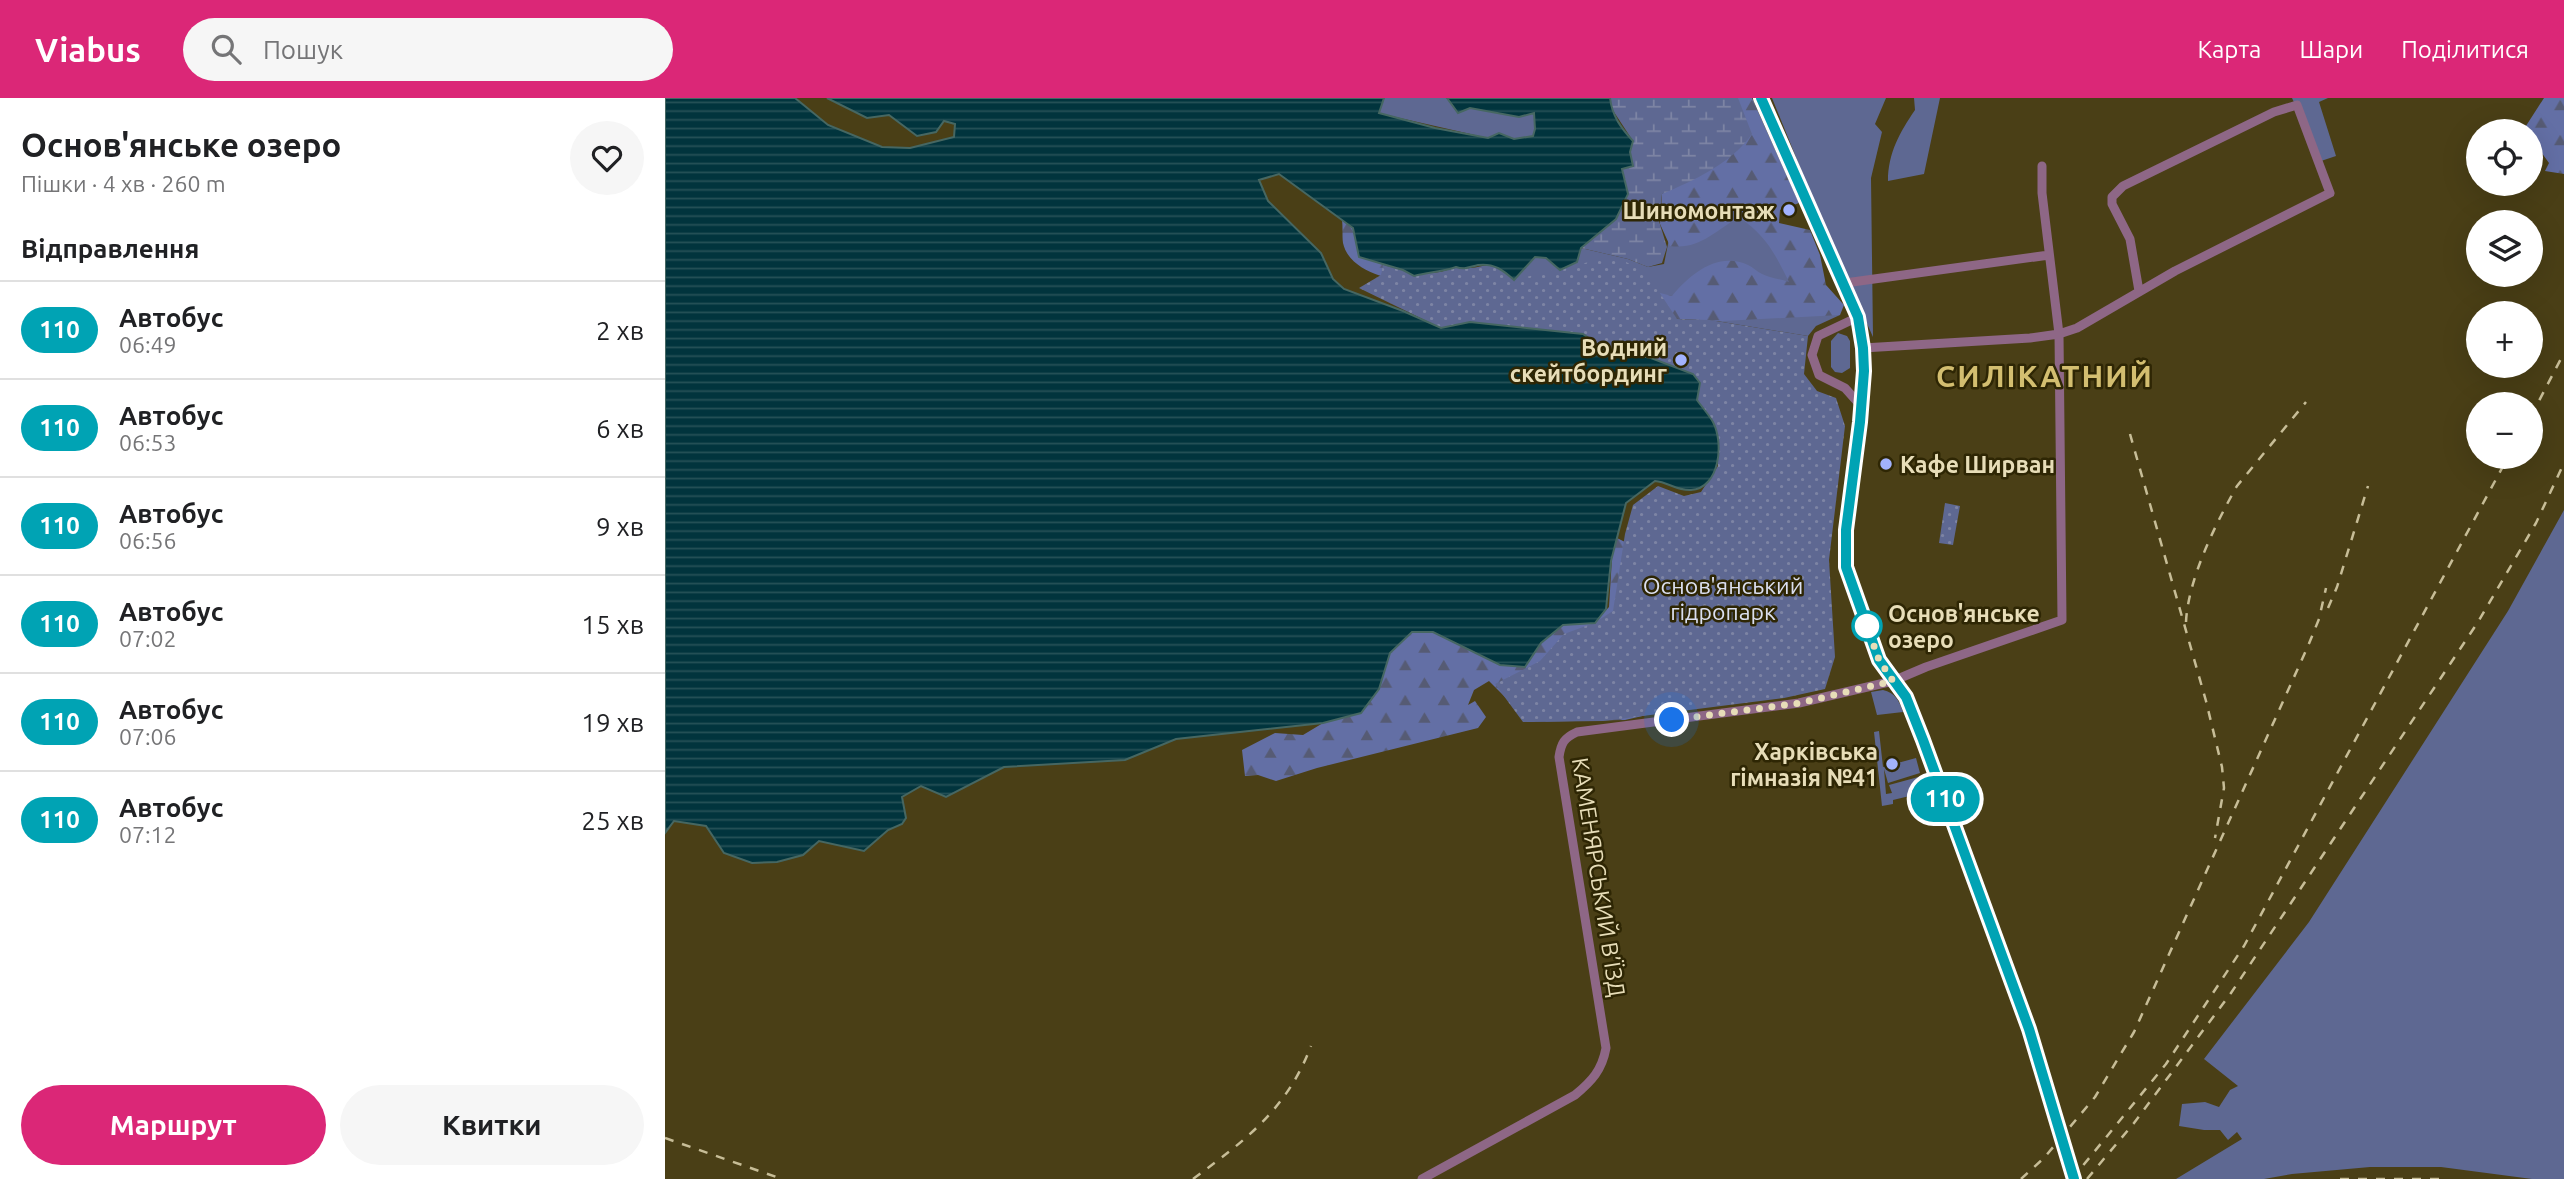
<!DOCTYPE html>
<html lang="uk">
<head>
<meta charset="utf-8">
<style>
  body { margin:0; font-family:Ubuntu,sans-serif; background:#f6f6f6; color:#202124; height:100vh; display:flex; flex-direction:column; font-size:26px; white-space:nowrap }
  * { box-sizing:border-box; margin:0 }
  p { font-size:23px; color:#757577 }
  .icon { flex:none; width:38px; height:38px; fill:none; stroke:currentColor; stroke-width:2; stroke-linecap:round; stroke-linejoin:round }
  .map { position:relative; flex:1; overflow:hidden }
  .sheet { display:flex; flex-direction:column; background:#fff; width:665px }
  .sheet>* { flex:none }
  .badge { padding:0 14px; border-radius:23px; font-size:24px; line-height:46px }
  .controls { position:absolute; left:1801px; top:21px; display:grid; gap:14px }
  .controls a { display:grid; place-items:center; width:77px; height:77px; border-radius:50%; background:#fff; box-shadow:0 7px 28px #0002; font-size:35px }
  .you { position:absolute; width:35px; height:35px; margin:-18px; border:5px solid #fff; border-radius:50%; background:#1a73e8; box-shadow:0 0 0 10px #1a73e833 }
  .map>.badge { position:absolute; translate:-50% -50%; box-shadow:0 0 0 4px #fff }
  h2 { padding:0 21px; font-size:26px; line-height:63px }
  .round { display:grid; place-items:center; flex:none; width:74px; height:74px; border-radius:37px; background:#f6f6f6 }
  .headline { display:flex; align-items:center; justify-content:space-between; height:119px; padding:0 21px }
  h1 { font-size:33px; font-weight:600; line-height:52px }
  .button { display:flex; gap:14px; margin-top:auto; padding:14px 21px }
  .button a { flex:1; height:80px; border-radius:42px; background:#db2777; color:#fff; font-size:28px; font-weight:600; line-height:80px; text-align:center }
  .button a+a { background:#f6f6f6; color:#202124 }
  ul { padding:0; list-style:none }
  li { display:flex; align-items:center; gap:21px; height:98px; padding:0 21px; border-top:2px solid #e0e0e0 }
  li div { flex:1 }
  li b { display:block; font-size:26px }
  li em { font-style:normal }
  li .badge { min-width:77px; font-weight:700; text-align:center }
  header { display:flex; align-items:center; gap:42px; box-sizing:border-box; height:98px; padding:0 35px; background:#db2777; color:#fff }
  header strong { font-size:33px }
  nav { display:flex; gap:38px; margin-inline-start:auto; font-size:24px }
  .search { width:490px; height:63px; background:#f6f6f6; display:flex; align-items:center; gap:18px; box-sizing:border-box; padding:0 24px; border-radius:38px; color:#757577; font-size:26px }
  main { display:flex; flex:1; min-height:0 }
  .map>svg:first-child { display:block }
</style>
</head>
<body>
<header>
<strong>Viabus</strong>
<div class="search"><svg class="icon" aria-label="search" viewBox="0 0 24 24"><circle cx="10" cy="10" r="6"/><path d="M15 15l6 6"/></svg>Пошук</div>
<nav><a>Карта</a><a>Шари</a><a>Поділитися</a></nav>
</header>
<main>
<section class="sheet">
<div class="headline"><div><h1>Основ'янське озеро</h1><p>Пішки · 4 хв · 260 m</p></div><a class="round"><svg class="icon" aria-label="heart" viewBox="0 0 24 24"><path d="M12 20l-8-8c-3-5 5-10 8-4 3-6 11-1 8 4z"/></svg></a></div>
<h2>Відправлення</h2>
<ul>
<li><span class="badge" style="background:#00a3b4;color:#fff">110</span><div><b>Автобус</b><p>06:49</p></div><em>2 хв</em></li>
<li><span class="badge" style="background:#00a3b4;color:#fff">110</span><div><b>Автобус</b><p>06:53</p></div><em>6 хв</em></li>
<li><span class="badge" style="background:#00a3b4;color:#fff">110</span><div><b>Автобус</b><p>06:56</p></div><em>9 хв</em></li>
<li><span class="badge" style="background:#00a3b4;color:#fff">110</span><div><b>Автобус</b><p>07:02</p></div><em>15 хв</em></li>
<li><span class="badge" style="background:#00a3b4;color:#fff">110</span><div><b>Автобус</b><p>07:06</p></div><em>19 хв</em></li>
<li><span class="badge" style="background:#00a3b4;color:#fff">110</span><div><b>Автобус</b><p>07:12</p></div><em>25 хв</em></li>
</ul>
<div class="button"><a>Маршрут</a><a>Квитки</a></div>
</section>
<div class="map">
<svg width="1899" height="1081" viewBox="0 0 1899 1081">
  <defs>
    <pattern id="forest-firs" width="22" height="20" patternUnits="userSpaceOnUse" patternTransform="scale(1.75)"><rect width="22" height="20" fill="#636fa5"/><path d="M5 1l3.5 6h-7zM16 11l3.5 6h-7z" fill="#565b74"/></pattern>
    <pattern id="wetland-marsh" width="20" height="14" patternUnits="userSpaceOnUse" patternTransform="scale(1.75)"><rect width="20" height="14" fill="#5e6892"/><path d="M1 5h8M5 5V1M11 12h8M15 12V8" fill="none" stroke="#7d84a4"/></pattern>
    <pattern id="park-dots" width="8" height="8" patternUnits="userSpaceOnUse" patternTransform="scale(1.75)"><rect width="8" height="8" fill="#5e6892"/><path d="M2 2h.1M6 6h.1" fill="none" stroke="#7d84a4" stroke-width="1.8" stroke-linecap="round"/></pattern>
    <pattern id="water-rules" width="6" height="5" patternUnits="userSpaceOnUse" patternTransform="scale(1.75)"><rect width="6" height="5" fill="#01343d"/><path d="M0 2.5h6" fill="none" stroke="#265157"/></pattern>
  </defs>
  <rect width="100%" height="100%" fill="#4a3f16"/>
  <!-- grass -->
  <path fill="#5e6892" d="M719,0H782L794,15L805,10L823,13L869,15L870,31L868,38L849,41L834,35L823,40L713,15Z
    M1107,0H1221L1210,26L1217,34L1206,80L1208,239L1162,136Z
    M1249,0H1275L1259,76L1223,83C1223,55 1235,34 1250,12Z
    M1627,0H1663L1654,4L1671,58L1656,63Z
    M1071,106L1106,136L1128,188L1007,198L849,182L870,159L881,160L916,150L963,161L983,169L999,166L1004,141Z
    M1145,217H1175L1151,228L1143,238L1045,222Z
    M1173,235L1182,238L1185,243V270L1177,275L1170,274L1166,269V243Z
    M1899,412V1081H1867L1776,1069H1705L1627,1076L1599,1081H1511L1577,1041L1572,1034L1563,1042L1555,1032H1539L1514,1028L1517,1006L1540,1004L1554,1009L1565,992L1573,988L1539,961L1644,824L1843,513Z
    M1218,592C1230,595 1234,602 1238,614L1212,617L1206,594Z
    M1214,633L1218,669L1251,660L1255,675L1223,685L1219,671L1221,696L1227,695L1224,687L1257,678L1261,694L1228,702V706L1217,708L1209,634Z"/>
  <!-- forest -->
  <path fill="url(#forest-firs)" d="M1070,0H1087L1134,105L1115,112L1114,125L1145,132L1155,157L1161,187L1179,207L1175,217L1057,223L971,219L975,190L1007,198C1025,176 1053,153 1083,167C1088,169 1092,174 1097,176C1105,180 1115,181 1124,184C1109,154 1102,139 1074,119C1050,133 1034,152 1005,148L995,126L997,96Z
    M1879,0H1899V76L1880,73L1884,65L1866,40V33L1859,31Z
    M677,122L689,130L694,159L752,177L771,178L791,168L754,188C729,181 685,176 678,145C677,138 678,129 677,122Z
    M952,440L966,447L1024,606L1015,613L986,616L960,622L862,624L858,617L824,583L809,592L803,607L810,603L821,619L813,630L652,670L611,683L593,677L580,678L577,652L610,635L638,637L658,625L696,615L714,591L725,555L747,534H768L835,567L860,569L876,545L898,527L929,525L944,509L947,460Z"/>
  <!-- wetland -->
  <path fill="url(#wetland-marsh)" d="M945,0H1073L1087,36C1067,65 1028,83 997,96L994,123L1002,149L997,165L983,169L963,161L916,150L951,121L957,70L968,43L947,11Z"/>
  <!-- park -->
  <path fill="url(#park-dots)" d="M949,158L981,174L1012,221L1045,222L1143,238L1139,276L1152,293L1171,300L1180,328L1164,462L1170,559L1160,591L1119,600L938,623L858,624L830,586L875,563L899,536L929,525L948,513L960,436L968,407L993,388L1019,398L1036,394L1053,368L1052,339L1048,325L1032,302L1028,276L943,252L918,236L776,230L694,190L716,177L718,167C740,174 768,180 790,169C819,175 819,156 849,182Z
    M1280,405L1295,408L1288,447L1274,445Z"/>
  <!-- water -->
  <path fill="url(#water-rules)" stroke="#466762" stroke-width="2" d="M0,0H130L163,27L217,49L245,50L289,39L290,26L279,23L271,34L252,38L224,17L202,20L162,0H719L714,15L770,30L823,40L834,35L849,41L868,38L870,31L869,15L854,19L805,10L793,15L782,0H945C947,18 956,30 968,43L965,54L968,68L957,71L963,96L951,121L916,150L912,164L895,172L881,160L870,159L849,182C838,172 829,165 813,167C804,169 800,172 791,169C777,174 764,174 749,178L738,172L694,159L688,130L614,76L594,82L603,103L656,155L668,181L679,191L738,213L776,230L805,224L918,236L939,251L986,260L1028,276L1035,285L1032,302C1037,309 1044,317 1048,324C1059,345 1055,390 1026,392C1012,393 1003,384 990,383L961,405L946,463L941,511L930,525L898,527L876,545L860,569L835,567L768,534H747L725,555L714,591L696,615L658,625L511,641L460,662L339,669L281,699L256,688L237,699L241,720L237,726L223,732L199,753L154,743L138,757L112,764L87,765L59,755L41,728L9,723L0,735Z"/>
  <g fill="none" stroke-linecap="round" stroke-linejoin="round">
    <!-- street -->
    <path stroke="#8e6786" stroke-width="9" d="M1180,185L1384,157
      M1193,219L1153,238L1147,257L1154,277L1180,290L1197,309
      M1198,250L1365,240L1394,236L1412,230L1510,173L1665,95L1632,7L1609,14L1458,88L1447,99V106L1465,141L1474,193
      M757,1081L910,997C927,983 937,972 941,950L894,659C896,645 899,640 912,634L1134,605L1228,583L1261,569L1397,522L1394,236L1377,95V68"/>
    <!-- primary -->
    <path stroke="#d98bca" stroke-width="14" d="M1096,0L1193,219L1198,250L1199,273L1195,324L1181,432V469L1214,562L1241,599L1258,642L1364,931L1384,997"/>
    <!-- rail -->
    <path stroke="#c7bd97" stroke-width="2.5" stroke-dasharray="9 9" stroke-linecap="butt" d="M1866,318L1899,255
      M1465,336L1541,603L1557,669L1559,690L1550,740
      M1663,510L1672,489L1703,388
      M1521,524C1523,481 1551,425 1572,388L1641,304
      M0,1040L117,1081
      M528,1081C581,1042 622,1011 646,948
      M1356,1081L1379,1060L1430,999L1469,934L1643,548L1654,521L1661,490
      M1407,1081L1501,966L1579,848L1843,359
      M1422,1081L1469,1025L1566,895L1813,524L1871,425L1899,365
      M1675,1081H1783"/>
    <!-- primary-bridge -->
    <path stroke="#d98bca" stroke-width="14" d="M1384,997L1409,1081"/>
  </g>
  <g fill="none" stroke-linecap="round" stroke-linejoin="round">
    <defs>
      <path id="line" d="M1096,0L1193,219L1198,250L1199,273L1195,324L1181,432V469L1214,562L1241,599L1258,642L1364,931L1409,1081"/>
    </defs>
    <!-- line casing -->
    <use href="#line" stroke="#fff" stroke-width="16"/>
    <!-- line -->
    <use href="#line" stroke="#00a3b4" stroke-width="10"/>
    <!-- walk -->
    <path stroke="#e7ddb8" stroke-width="7" stroke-dasharray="0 12.6" d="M1007,622L1135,605L1228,583L1214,562L1199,520L1202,528"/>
  </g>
  <!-- markers -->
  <g fill="#a2b2fd" stroke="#2e2604" stroke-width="2.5">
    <circle cx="1124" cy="112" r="7"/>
    <circle cx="1016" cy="262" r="7"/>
    <circle cx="1221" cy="366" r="7"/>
    <circle cx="1227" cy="666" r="7"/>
  </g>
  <circle fill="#fff" stroke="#00a3b4" stroke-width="3.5" cx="1202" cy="528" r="14"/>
  <g text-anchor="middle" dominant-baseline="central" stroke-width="5" stroke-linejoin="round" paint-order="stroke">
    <!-- poi labels -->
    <g font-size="23" font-weight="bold" fill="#e7ddb8" stroke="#2e2604" text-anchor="end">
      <text x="1110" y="112">Шиномонтаж</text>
      <text x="1002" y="249">Водний<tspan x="1002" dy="26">скейтбординг</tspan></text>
      <text x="1235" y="366" text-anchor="start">Кафе Ширван</text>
      <text x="1213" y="653">Харківська<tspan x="1213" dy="26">гімназія №41</tspan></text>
    </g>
    <!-- park labels -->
    <g font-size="23" fill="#dbdff0" stroke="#2e2604">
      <text x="1058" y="487">Основ'янський<tspan x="1058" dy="26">гідропарк</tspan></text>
    </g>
    <!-- stop labels -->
    <g font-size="23" font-weight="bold" fill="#e7ddb8" stroke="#2e2604" text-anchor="start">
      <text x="1223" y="515">Основ'янське<tspan x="1223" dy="26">озеро</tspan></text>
    </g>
    <!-- street labels -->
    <g font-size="23" fill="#e7ddb8" stroke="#2e2604">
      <text transform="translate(934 779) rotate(81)">КАМЕНЯРСЬКИЙ В’ЇЗД</text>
    </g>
    <!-- district labels -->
    <g font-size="30" font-weight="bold" letter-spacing="2" fill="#d3be70" stroke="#2e2604">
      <text x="1380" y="278">СИЛІКАТНИЙ</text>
    </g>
  </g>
</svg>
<div class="controls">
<a><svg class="icon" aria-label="locate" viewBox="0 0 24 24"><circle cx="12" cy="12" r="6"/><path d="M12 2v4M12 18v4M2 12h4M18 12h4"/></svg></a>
<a><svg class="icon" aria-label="layers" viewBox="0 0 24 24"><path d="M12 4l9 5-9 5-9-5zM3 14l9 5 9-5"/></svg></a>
<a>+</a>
<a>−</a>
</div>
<div class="you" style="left:1007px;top:622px"></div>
<b class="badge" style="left:1280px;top:701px;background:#00a3b4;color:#fff">110</b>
</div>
</main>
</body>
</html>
